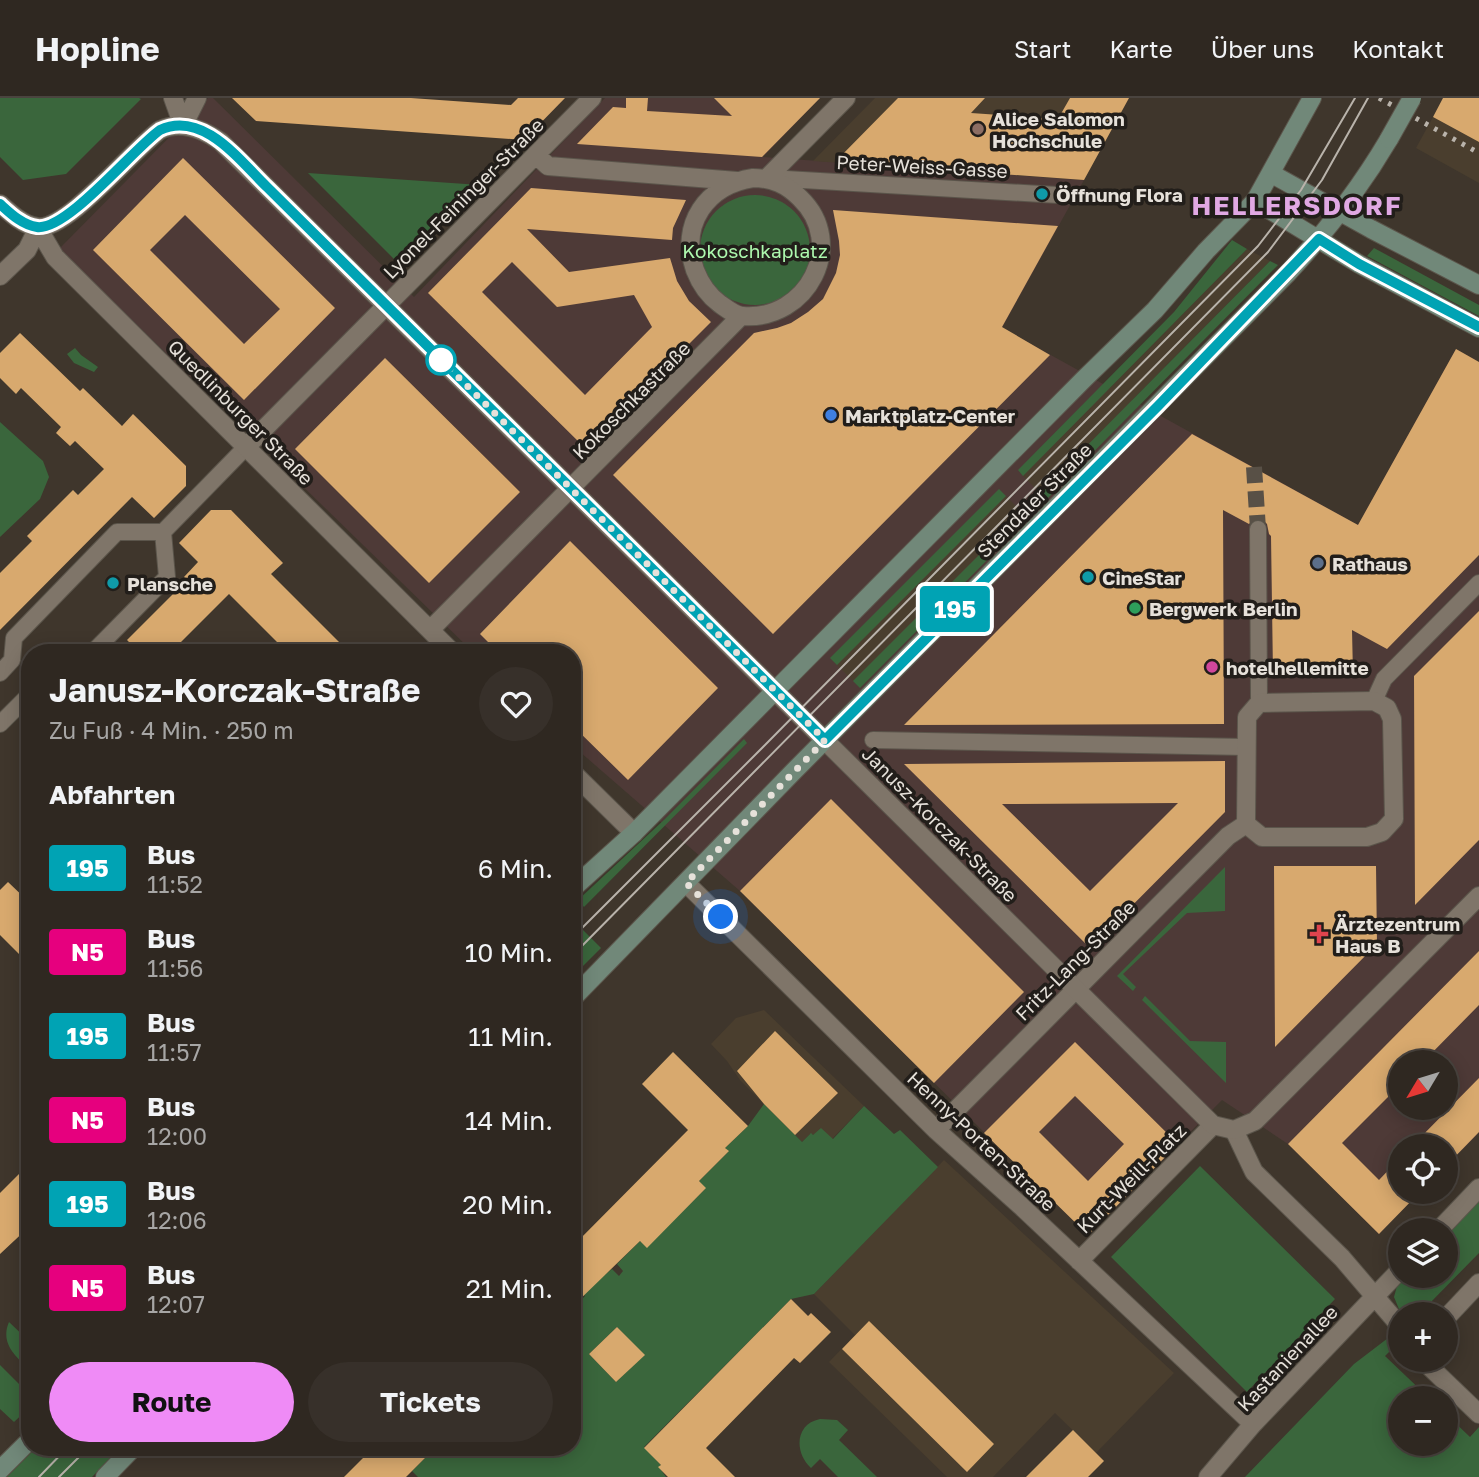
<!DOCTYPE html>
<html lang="de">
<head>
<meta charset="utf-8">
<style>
  body { margin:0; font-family:"Golos Text",sans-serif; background:#37302a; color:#f1f3f6; height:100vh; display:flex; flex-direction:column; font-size:26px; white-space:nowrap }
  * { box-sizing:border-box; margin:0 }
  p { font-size:23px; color:#a7a6a5 }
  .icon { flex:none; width:38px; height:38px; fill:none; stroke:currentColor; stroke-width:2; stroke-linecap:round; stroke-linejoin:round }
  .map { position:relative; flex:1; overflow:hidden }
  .sheet { position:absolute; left:21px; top:546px; width:560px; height:812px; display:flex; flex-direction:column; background:#2f2821; border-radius:28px; box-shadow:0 4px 18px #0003,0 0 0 2px #4a443f }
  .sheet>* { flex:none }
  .badge { padding:0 14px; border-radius:5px; font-size:24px; line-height:46px }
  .needle { width:46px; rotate:232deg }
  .fabs { position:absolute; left:1388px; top:952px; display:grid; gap:14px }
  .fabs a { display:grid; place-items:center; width:70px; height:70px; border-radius:50%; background:#2f2821; box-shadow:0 4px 18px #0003,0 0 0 2px #4a443f; font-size:35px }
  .you { position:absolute; width:35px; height:35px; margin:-18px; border:5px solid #fff; border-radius:50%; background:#1a73e8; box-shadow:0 0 0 10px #1a73e833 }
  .map>.badge { position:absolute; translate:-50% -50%; box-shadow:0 0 0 4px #fff }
  h2 { padding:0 28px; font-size:26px; line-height:63px }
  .round { display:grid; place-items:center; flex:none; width:74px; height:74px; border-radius:37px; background:#37302a }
  .summary { display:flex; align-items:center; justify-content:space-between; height:119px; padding:0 28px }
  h1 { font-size:33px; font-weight:700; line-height:52px }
  .cta { display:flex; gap:14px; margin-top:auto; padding:14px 28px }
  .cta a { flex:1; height:80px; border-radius:42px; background:#ef8bf6; color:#111; font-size:28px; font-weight:700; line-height:80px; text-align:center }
  .cta a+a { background:#37302a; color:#f1f3f6 }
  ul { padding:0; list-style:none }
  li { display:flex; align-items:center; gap:21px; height:84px; padding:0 28px }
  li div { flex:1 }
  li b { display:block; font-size:26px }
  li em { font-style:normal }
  li .badge { min-width:77px; font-weight:700; text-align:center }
  header { display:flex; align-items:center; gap:42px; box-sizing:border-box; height:98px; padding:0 35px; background:#2f2821; border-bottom:2px solid #4a443f }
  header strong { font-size:33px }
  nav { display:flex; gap:38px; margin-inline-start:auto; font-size:24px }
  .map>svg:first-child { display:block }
</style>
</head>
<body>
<header>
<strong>Hopline</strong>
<nav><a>Start</a><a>Karte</a><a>Über uns</a><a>Kontakt</a></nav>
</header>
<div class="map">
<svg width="1479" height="1379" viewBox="0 0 1479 1379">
  <rect width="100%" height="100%" fill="#3f362c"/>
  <!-- commercial -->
  <path fill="#4e3a37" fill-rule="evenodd" d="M208,0H213L414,199L605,0H820L763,59L1084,82L1002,230L1358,427L1456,251L1479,264V1035L1446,1068V1048H1400V1094H1420L1379,1136L1288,1046L1222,1002L1088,1137L740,793L572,647V555H474L59,151ZM1400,964H1446V1010H1400Z"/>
  <!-- built -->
  <path fill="#4a3e2e" d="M875,0H1129L1084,82L813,63Z
    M1433,19L1479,44V85L1416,50Z
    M1247,151L1270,163L1040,395L1023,378Z
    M1006,398L1022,414L853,583L837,567Z
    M764,912L864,1008L832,1041L810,1036L802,1044L740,982L727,963L711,946L736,920Z
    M944,1062L1174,1275L1096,1355L1055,1315L993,1379H947L829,1264L855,1237L814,1196Z"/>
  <!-- green -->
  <path fill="#3a663c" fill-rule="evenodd" d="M0,0H139L141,1L66,76L23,82L0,59Z
    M308,75L480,87L400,167Z
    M700 152a55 55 0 1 1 110 0a55 55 0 1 1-110 0Z
    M1232,142L1247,151L1023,378L1018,372L1174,214Z
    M1374,150L1479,207V218L1367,158Z
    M1270,163L1278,167L1047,401L1040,395Z
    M75,250L81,257L98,269L94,274L74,265L67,256Z
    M0,324L43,363L49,379L40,401L0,439Z
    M999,391L1006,398L837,567L830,560Z
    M1022,414L1028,421L860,590L853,583Z
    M744,641L747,645L584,809L578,802L665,721Z
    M1225,769V813L1187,815L1123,876L1136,889L1133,893L1117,878Z
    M572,821L601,850L572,879Z
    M1145,898L1190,943L1226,944V985L1142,902Z
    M764,1006L802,1044L811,1035L813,1037L821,1030L833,1041L864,1008L894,1036L900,1032L938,1069L814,1196L791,1201L644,1349L661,1367L659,1369L666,1379H418L412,1373L425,1360L422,1356L429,1349H572V1211L585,1198L582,1195L612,1171L619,1178L623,1173L617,1166L640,1143L647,1149L705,1091L699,1083L728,1054L725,1050L748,1028ZM617,1229L644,1257L616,1284L589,1256Z
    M1200,1068L1335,1201L1247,1294L1111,1159Z
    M1479,1103V1155L1428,1207L1436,1216H1401L1394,1199L1397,1188L1408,1178H1446V1138Z
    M9,1224L30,1244V1272C15,1258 0,1245 9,1224Z
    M1392,1237L1397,1246L1385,1258L1429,1300H1400V1346H1446V1316L1470,1339L1479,1329V1379H1245L1354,1266Z
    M0,1267L26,1293L30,1309L14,1324L0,1311Z
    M820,1321L837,1322L848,1332L839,1342L877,1379H838L820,1361L811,1370C794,1354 795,1326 820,1321Z
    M37,1349H121L92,1379H7Z"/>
  <!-- building -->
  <path fill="#d8a96e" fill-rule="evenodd" d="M232,0H411L511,7L518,0H565L524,42L256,23Z
    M626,0H648L647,13L732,18L714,0H820L762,59L577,46L613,9L626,10Z
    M898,0H985L971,15L1058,21L1070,0H1129L1084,82L835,64Z
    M1443,0H1479V44L1433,19Z
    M183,60L335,210L244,302L93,152ZM185,117L280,211L244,246L150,152Z
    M531,90L686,102L673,130L672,142L527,131L569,174L670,160L677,183L689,203L711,224L585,350L428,195ZM512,164L557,209L634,197L652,229L585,297L482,194Z
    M833,112L1058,128L1002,229L1050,257L773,536L613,377L754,235L777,230L791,225L808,214L823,201L836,175L840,157L839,143Z
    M20,235L80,293L83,290L122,328L133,316L186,368V388L154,420L132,399L0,532V475L32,443L27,438L73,392L78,397L104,371L75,343L70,348L56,335L61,329L21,290L16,296L0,280V255Z
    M1456,251L1479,264V457L1387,551L1352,532L1353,576H1273L1271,438L1269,436L1267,426L1263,422H1253L1249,426L1223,412L1224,626L904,627L1192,336L1358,427Z
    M385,260L520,394L429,485L295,351Z
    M211,412H231L283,465L271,476L350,555H288L229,496L170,555H140L127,542L187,482L184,479L198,464L179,445Z
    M570,443L718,590L628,682L572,627V555H499L480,536Z
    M1479,513V742L1415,807L1414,578Z
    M1225,663V714L1090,850L904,666ZM1178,705L1090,793L1002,706Z
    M831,701L1024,894L934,985L740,793Z
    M1274,768H1376L1377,846L1275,949Z
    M8,784L30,805V867L0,837V792Z
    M1479,853V907L1423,964H1400V987L1342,1045L1379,1082L1400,1060V1094H1420L1379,1136L1288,1046Z
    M775,933L838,995L795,1037L764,1006L737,973Z
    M1075,944L1178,1046L1088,1137L984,1035ZM1075,998L1124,1046L1088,1083L1039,1034Z
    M673,954L748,1028L725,1050L729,1053L699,1083L706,1090L647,1150L640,1143L572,1209V1149L688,1032L642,986Z
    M1479,980V1034L1446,1068V1048H1412Z
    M30,1065V1128L0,1156V1095Z
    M791,1201L808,1218L811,1215L831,1234L800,1265L794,1260L706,1350L735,1379H668L658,1369L661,1367L644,1350Z
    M869,1223L994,1346L967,1374L842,1251Z
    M617,1229L645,1257L616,1284L589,1256Z
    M1073,1332L1104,1363L1088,1379H1026Z
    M374,1349H416L425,1360L406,1379H344Z"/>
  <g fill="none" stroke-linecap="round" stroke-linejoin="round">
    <!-- pedestrian-tunnel -->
    <path stroke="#585046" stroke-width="16" stroke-dasharray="16 8" stroke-linecap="butt" d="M1254,369L1258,431"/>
    <defs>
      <path id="pedestrian" d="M769,80L1074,98
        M1258,431L1259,605
        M92,555L167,479L163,434
        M0,575L12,562L14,540L117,434H163L246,349
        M1374,603L1384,581L1479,485
        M0,626L30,596
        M873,642L1246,649"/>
      <path id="minor" d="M173,0L183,28
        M183,28L197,0
        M536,57L548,68L737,83
        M753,80C773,80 787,87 800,100C848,146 807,223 743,218C736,218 727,211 720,206C709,198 700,185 695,172C679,126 707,87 753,80Z
        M767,80L846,0
        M38,130L55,159L453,555
        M0,178L27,152L38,130
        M246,349L592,0
        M430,532L741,218
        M1374,603L1387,610L1392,621L1394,721L1382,734L1367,739H1262L1246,726L1247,619L1259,605Z
        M572,674L634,735
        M686,785L936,1032L1021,1108L1253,1326
        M936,1032L1228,738L1246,726
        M1234,1032L1254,1074L1342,1160L1400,1228
        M1439,1132L1479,1090
        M1079,1163L1213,1027
        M1446,1220L1479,1185
        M1427,1262L1431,1270L1479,1316
        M1208,1379L1253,1326L1400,1172"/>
      <path id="tertiary" d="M0,106C10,115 23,127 37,129C67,133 133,51 160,32C181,22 204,32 221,44L1213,1027L1234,1032L1255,1023L1479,798"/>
      <path id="secondary" d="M1272,76L1371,131L1479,187
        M1255,103L1359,166L1479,230
        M572,791L634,735L1084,281L1155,212L1206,153L1255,103L1312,0
        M572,901L793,674L1287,176C1327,133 1359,92 1389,41
        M0,1372L30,1342
        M105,1379L134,1349"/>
    </defs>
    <!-- pedestrian casing -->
    <use href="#pedestrian" stroke="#5b554b" stroke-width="18"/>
    <!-- minor casing -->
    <use href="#minor" stroke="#5b554b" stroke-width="20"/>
    <!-- tertiary casing -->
    <use href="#tertiary" stroke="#5b554b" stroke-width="20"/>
    <!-- secondary casing -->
    <use href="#secondary" stroke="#5b554b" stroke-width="20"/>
    <!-- pedestrian -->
    <use href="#pedestrian" stroke="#7f7569" stroke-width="16"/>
    <!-- minor -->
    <use href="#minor" stroke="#7f7569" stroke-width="18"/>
    <!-- tertiary -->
    <use href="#tertiary" stroke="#7f7569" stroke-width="18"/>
    <!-- secondary -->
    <use href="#secondary" stroke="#718879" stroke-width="18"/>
    <!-- tram -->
    <path stroke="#b9b3ab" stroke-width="2" d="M572,840L765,647L1258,148L1301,92L1355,0
      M572,858L1268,154L1322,82L1368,0
      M39,1379L68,1349
      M59,1379L89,1349"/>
    <!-- rail -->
    <path stroke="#b9b3ab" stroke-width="5" stroke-dasharray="3.5 7" stroke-linecap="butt" d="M1379,0L1479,55"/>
    <defs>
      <path id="secondary-bridge" d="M1389,41L1412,0"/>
    </defs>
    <!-- secondary-bridge casing -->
    <use href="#secondary-bridge" stroke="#5b554b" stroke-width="20" stroke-linecap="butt"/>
    <!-- secondary-bridge -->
    <use href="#secondary-bridge" stroke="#718879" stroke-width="18"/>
  </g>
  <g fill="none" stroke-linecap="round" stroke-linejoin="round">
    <defs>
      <path id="line" d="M0,106C10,115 22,127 37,129C67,133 133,51 160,32C203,12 240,63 267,89L825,642L1158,308L1319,141L1359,166L1479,229"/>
    </defs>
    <!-- line casing -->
    <use href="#line" stroke="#fff" stroke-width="16"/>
    <!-- line -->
    <use href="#line" stroke="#00a3b4" stroke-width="10"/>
    <!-- walk -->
    <path stroke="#e6e1da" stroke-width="7" stroke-dasharray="0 12.6" d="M441,262L825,642L686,785L721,819"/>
  </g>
  <!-- markers -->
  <circle fill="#8d6e63" stroke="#221e1a" stroke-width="2.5" cx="978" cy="31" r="7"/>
  <g fill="#0f9aa8" stroke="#221e1a" stroke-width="2.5">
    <circle cx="1042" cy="96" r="7"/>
    <circle cx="1088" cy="479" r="7"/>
    <circle cx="113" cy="485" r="7"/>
  </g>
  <circle fill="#fff" stroke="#00a3b4" stroke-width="3.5" cx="441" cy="262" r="14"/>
  <circle fill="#3f7fe0" stroke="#221e1a" stroke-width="2.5" cx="831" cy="317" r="7"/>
  <circle fill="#5c6f8a" stroke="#221e1a" stroke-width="2.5" cx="1318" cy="465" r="7"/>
  <circle fill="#2e9e5b" stroke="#221e1a" stroke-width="2.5" cx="1135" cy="510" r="7"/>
  <circle fill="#d1479c" stroke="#221e1a" stroke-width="2.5" cx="1212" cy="569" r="7"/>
  <path fill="#e0444e" stroke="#221e1a" stroke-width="2.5" d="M1315.5 825.5h7v7h7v7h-7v7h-7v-7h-7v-7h7z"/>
  <g text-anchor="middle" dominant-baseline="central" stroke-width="7" stroke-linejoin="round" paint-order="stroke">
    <!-- poi labels -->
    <g font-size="19" font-weight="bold" fill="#e6e1da" stroke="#221e1a" text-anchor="start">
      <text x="992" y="20">Alice Salomon<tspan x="992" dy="22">Hochschule</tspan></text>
      <text x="1056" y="96">Öffnung Flora</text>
      <text x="845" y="317">Marktplatz-Center</text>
      <text x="1332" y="465">Rathaus</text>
      <text x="1102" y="479">CineStar</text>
      <text x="127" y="485">Plansche</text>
      <text x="1149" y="510">Bergwerk Berlin</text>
      <text x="1226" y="569">hotelhellemitte</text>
      <text x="1335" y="825">Ärztezentrum<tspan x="1335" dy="22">Haus B</tspan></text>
    </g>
    <!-- street labels -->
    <g font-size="19" fill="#e6e1da" stroke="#221e1a">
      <text transform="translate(922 68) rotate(3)">Peter-Weiss-Gasse</text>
      <text transform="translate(463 100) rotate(-45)">Lyonel-Feininger-Straße</text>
      <text transform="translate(631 302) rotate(-45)">Kokoschkastraße</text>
      <text transform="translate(241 314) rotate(45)">Quedlinburger Straße</text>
      <text transform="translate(1034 402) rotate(-45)">Stendaler Straße</text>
      <text transform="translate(940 726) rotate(45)">Janusz-Korczak-Straße</text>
      <text transform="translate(1075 862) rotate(-45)">Fritz-Lang-Straße</text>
      <text transform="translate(982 1043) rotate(43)">Henny-Porten-Straße</text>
      <text transform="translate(1131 1080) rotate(-45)">Kurt-Weill-Platz</text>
      <text transform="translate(1287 1260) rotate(-47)">Kastanienallee</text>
    </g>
    <!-- park labels -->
    <g font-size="19" fill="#adf8ae" stroke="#221e1a">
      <text x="755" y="152">Kokoschkaplatz</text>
    </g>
    <!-- district labels -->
    <g font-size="26" font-weight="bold" letter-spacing="2" fill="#e0a8e3" stroke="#221e1a">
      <text x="1297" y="107">HELLERSDORF</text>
    </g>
  </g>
</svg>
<div class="fabs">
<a><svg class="needle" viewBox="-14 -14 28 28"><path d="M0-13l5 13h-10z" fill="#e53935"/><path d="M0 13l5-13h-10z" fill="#a7a6a5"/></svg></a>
<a><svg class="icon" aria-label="locate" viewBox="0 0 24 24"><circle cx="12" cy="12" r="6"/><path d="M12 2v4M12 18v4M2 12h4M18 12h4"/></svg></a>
<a><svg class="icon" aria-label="layers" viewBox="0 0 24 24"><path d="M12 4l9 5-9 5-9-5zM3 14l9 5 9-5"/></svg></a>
<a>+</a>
<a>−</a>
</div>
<div class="you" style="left:721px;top:819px"></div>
<b class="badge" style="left:955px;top:511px;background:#00a3b4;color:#fff">195</b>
<section class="sheet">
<div class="summary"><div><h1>Janusz-Korczak-Straße</h1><p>Zu Fuß · 4 Min. · 250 m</p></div><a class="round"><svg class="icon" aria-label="heart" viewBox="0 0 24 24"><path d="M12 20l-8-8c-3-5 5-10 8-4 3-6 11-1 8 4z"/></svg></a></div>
<h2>Abfahrten</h2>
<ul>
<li><span class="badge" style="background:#00a3b4;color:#fff">195</span><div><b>Bus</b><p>11:52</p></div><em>6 Min.</em></li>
<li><span class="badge" style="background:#e6007e;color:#fff">N5</span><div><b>Bus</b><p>11:56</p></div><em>10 Min.</em></li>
<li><span class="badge" style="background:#00a3b4;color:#fff">195</span><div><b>Bus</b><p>11:57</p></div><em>11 Min.</em></li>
<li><span class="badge" style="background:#e6007e;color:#fff">N5</span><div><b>Bus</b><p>12:00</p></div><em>14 Min.</em></li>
<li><span class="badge" style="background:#00a3b4;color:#fff">195</span><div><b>Bus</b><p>12:06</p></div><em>20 Min.</em></li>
<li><span class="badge" style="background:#e6007e;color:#fff">N5</span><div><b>Bus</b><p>12:07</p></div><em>21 Min.</em></li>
</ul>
<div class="cta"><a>Route</a><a>Tickets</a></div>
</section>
</div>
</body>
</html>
